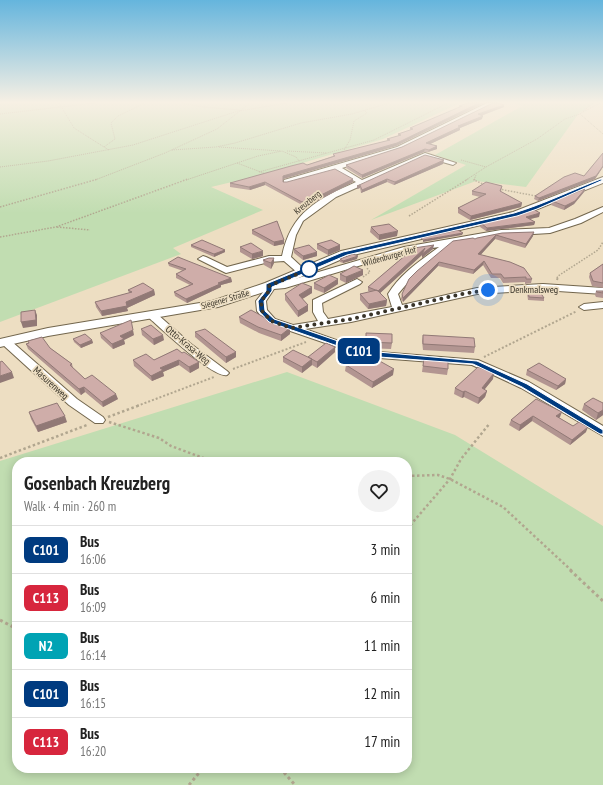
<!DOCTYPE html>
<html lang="en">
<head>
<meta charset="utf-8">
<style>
  body { margin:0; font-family:"PT Sans Narrow",sans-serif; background:#f2f2f2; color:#222; height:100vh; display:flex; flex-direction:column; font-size:15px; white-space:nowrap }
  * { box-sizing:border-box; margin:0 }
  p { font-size:13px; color:#767676 }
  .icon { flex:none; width:22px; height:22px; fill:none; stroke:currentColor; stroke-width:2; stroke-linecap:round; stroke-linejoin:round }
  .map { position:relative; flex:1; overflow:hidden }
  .panel { position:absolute; left:12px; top:457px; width:400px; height:316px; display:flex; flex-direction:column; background:#fff; border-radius:16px; box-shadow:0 2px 10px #0003 }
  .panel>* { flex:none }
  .badge { padding:0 8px; border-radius:6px; font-size:14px; line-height:26px }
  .you { position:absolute; width:20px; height:20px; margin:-10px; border:3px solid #fff; border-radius:50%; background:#1a73e8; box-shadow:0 0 0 6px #1a73e833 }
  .map>.badge { position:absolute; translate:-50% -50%; box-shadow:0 0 0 2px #fff }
  .round { display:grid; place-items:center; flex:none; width:42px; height:42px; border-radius:21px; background:#f2f2f2 }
  .head { display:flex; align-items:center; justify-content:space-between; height:68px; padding:0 12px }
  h1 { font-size:19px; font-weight:800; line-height:30px }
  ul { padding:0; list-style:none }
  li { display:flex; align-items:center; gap:12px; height:48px; padding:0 12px; border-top:1px solid #e0e0e0 }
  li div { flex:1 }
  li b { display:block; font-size:15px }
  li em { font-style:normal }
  li .badge { min-width:44px; font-weight:700; text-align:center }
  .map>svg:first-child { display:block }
</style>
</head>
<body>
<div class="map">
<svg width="603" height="785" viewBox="0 0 603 785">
  <rect width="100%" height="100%" fill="#eddec2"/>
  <!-- green -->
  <path fill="#c1ddb1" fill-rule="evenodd" d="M0,103H460L383,139L269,173L211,187L263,210L173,248L181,254L0,322Z
    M513,103H596L579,113L526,187L476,181L371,220L466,165L435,155L522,106Z
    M287,372L455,435L603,526V785H0V461ZM17,462H407V768H17Z"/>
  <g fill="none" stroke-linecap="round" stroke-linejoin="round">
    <defs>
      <path id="minor" d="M487,103H494L401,149L342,168L362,180L425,153L456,163L453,165L425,157L336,197L303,221L296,235L291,257L305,270V274H299L284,261L269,262L226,273L198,259L203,256L206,257L227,267L269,256H282C291,212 318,199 356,182L335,170L287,184H284V180L397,147Z
        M603,207V212L581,223L550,233L501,236L452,244L415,274L398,294L402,305L477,288L543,284L603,288V294L543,290L477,294L351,322L305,329L367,351L478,360L529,382L603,426V436L521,388L472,365L366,357L267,323L257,311L256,301L264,291L266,284L281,283L404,247L501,230L549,228L575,219ZM439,247C420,261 401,273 388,294L392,307L328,319L323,312L322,303L360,284L362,282L357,279L313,300V312L318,321L293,325L275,319L267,310L266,301L274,289L285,288L405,252Z
        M603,302V308L584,310L579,307L584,304Z
        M153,313L157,314L191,344L227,371L229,373L227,375C214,379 162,329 149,318L148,316L149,314Z
        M6,339L10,340L77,399L103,417L105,420L103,423H95L69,405L2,344L1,342L2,340Z"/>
      <path id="major" d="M603,177V183L520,216L349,256L273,289L218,307L48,336L0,347V339L48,328L212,301L265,283L341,251L513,212Z"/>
    </defs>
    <!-- minor casing -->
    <use href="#minor" stroke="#72664d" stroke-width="2"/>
    <!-- major casing -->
    <use href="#major" stroke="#72664d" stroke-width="2"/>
    <!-- path-far4 -->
    <path stroke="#b1a68f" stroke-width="1" stroke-dasharray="1 1" stroke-linecap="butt" d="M59,103L74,128L104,147
      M182,103L203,107L240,110
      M593,103L580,114L603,134
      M239,111L287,103
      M583,112L600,103
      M0,114L95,103
      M219,147L281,151
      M109,150L104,147L115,139L111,123L118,116L145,103
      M172,150L216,147L235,143L301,123L352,114L389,103
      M344,150L350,140L354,121L367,113L364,110
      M287,151L327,153
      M461,160L486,167L537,139L565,119L580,114
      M237,163L266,174
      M0,167L48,161L133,145L238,111
      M259,172L374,140L448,103
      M95,180L165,153L217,129L250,103
      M186,180L258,156L282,151L296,157L300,162
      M466,180L486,167
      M474,180L476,175"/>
    <!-- path-far3 -->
    <path stroke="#b1a68f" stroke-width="1.5" stroke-dasharray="1.5 1.5" stroke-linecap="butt" d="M475,179L474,180L485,185
      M499,189L536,196
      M0,207L98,179
      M409,216L468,179
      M57,227L90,230
      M0,237L56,227L188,179
      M363,277L370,272L367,268
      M557,278L558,276L598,250L603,242"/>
    <!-- path-far2 -->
    <path stroke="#b1a68f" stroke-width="2" stroke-dasharray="2 2" stroke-linecap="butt" d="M557,280L558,277
      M484,357L577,311
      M233,369L306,342
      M137,406L214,377"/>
    <!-- path-far1 -->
    <path stroke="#b1a68f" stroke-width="2.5" stroke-dasharray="2.5 2.5" stroke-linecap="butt" d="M108,417L140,405
      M109,422L159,438L171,446L214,462
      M0,458L87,425
      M407,476L438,475L450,479L503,507L572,571
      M407,529L450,479L461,459L490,423"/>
    <!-- path -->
    <path stroke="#b1a68f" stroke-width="3" stroke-dasharray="3 3" stroke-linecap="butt" d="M570,570L603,601
      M0,620L17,629
      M280,768L295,785
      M189,785L203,768"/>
    <!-- minor -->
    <use href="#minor" fill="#fff" fill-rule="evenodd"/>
    <!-- major -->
    <use href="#major" fill="#fff" fill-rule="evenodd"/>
  </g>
  <!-- wall -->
  <path fill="#b29591" d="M468,103H484L396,146L283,179V182H287L353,179V182L317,201L302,205L265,185L250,190L230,187V183L307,165L333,156V154L387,141V139L398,136V134L410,130V128L459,108V106Z
    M504,105V107L481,116L482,119L460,128V130L430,144L437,146V149L428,152H424L362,178L346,168V165L402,147Z
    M603,153V167L595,179L538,201L534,199L535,196L584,176Z
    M443,164L394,185L387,182L361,193L360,188L357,189V186Z
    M502,186L501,192L522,203L521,207L470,220L458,213V208L480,197L472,195V191Z
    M584,192L574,204L564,210L551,205L552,201Z
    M539,217L530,219L535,222L534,225L486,231L480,227L481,223Z
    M371,227L397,236L379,240L370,232Z
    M252,230L284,240V244L274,246L252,234Z
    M502,233L533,236L525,248L495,239L480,255L532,279L531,283L525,284V282L503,283L500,278H491L483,265L473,274L438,266L403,302L401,299L402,294L409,279L475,239Z
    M317,244L340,245V250L328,255L317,249Z
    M191,245L225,250V252L214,257L191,247Z
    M240,247L263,256L252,259L240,252Z
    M414,248L433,249L422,258V255L380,293L387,300L386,306L368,309L360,300V294L370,292L368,291V287Z
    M294,249L317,256L303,260L294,253Z
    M340,259H357L343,263L340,262Z
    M263,260L274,263L271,269L264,265Z
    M168,263L231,278L232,282L221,285V287L187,303L175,296L174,292L190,285L176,278V274L183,271L169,266Z
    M603,264V288L592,286L589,277L590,273Z
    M340,274L363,275L346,283L340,280Z
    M338,279V284L324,293L314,289V283Z
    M312,287V293L302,299L308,305V311L298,317L285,300V294Z
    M128,290H154L155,295L127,308L128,311L102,316L96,307L95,302L129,293Z
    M528,290L544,298V301L528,300L527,292Z
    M596,291H603V298L596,297L595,295Z
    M239,317L271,321L290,328V334L281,341L259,333L240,323Z
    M141,329L164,340L154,345L142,335Z
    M195,332L236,352V357L226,363L195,337Z
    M100,333L134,335L124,340L125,344L113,349L101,338Z
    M366,333L392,343L391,349L366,348Z
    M423,335L475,347L474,353L423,350L422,341Z
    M73,339L92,340L93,343L81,348L74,342Z
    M28,341L50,348L72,364L73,368L85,379L118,399L103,407L85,392L81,395L28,349L26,344L29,343Z
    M177,349L199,368L190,373L179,365L163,372L164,376L152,381L134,366L133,360H154Z
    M335,352L317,368L312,365L302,373L283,362V357H308Z
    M424,357L448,369L447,375L422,372Z
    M346,365L393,375L372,388L345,371Z
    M527,370L566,379L565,384L556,390L526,375Z
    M493,379L484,390L487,391L485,397L478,404L464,397L462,398L454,394L455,388Z
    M536,399L560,417L559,418L573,426L586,432L570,445L532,421L519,431L509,425L511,420Z
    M603,403V415L596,420L582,410L584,404Z
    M29,412L67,422L38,432L31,419Z"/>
  <!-- shaded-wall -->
  <path fill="#917976" d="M479,103H484L396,146L283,179V176L397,143Z
    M504,105V107L477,117L478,114Z
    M483,116L482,119L460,128V130L426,146V143L458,126Z
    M437,146V149L428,152L429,150Z
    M425,149L424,152L362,178V175Z
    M444,160L443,164L394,185L395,182Z
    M603,166V167L595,179L538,201L539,198L596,176Z
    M353,179V182L317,201L302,205V202Z
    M387,179V182L361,193L362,190Z
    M265,182V185L250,190L249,187Z
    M360,185V188L357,189V186Z
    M585,189L584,192L574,204L564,210L565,206Z
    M522,203L521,207L470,220L471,216Z
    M540,213L539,217L525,220L526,217Z
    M535,222L534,225L486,231L487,228Z
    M398,231L397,236L379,240V235Z
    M534,232L533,236L525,248L526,244Z
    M463,233L462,235L423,242V240Z
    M496,235L495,239L477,259L478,254Z
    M284,240V244L274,246V242Z
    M340,245V250L328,255V250Z
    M434,245L433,249L422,258V255L378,295V291L425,248Z
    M225,250V252L214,257V254Z
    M263,251V256L252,259V254Z
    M317,252V256L303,260V256Z
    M358,256L357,259L343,263V261Z
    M274,258V263L271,269V263Z
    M484,261L483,265L473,274L474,270Z
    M439,262L438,266L403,302V298Z
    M363,270V275L346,283V277Z
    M231,278L232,282L221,285V287L187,303L186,299L218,283Z
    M338,279V284L324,293V288Z
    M312,287V293L299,301V295Z
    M154,290L155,295L127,308L128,311L102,316L101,311L126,302Z
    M387,300L386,306L368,309L369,304Z
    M308,305V311L298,317V311Z
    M35,310L37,315V326L23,328L21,322Z
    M290,328V334L281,341V335Z
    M133,330L134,335L124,340L125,344L113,349L112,344L120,336Z
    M163,335L164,340L154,345L153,339Z
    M92,340L93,343L81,348L80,345Z
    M335,347V352L317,368V362Z
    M236,352V357L226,363V357Z
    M312,359V365L302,373V367Z
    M179,360V365L163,372L164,376L152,381L151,376L160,368Z
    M199,362V368L190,373L189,367Z
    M394,369L393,375L372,388L373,382Z
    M12,372L14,378L0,383V376Z
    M494,373L493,379L480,395L482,388Z
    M566,379L565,384L556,390L558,386Z
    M84,387L85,392L81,395L79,389Z
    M465,391L464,397L462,398L463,392Z
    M487,391L485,397L478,404L479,398Z
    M116,394L118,399L103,407L102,402Z
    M603,410V415L596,420L598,413Z
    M562,412L560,417L554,421L556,416Z
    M65,416L67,422L38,432L36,426Z
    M533,416L532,421L519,431L520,425Z
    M588,427L586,432L570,445L572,440Z"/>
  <!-- building -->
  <path fill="#cfada9" stroke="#917976" d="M468,103H479L397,143L283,176V182H287L335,169L353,179L317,197L302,202L265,182L249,187L230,183L291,166L303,163L307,165L335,156L333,154L390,140L387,139L401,135L398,134L413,129L410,128L462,106H459Z
    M493,103H496L504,105L478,114L483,116L458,126L460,127L426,143L437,146L429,150L425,149L362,175L346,165L402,147Z
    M603,153V166L596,176L539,198L535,196L564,177L575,173L584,176Z
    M425,155L444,160L395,182L387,179L362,190L360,185L357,186Z
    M486,182L502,186L500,191L522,203L471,216L458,208L486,194L472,191Z
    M585,189L575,201L565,206L552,201Z
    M533,209L540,213L526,217L535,222L487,228L481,223L521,214Z
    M277,221L284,240L274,242L252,230Z
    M389,224L398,231L379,235L371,227Z
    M458,230L463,233L423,240L421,238Z
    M534,232L526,244L496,235L478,254L510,262L524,268L532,279H526V277L504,278L501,274H492L484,261L474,270L439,262L403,298L402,294L409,279L417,271L453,241L473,238L475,239L477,238L502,233Z
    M202,240L225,250L214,254L191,245Z
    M331,240L340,245L328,250L317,244Z
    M251,243L263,251L252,254L240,247Z
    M309,245L317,252L303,256L294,249Z
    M434,245L422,254L425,248L378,291L368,287L414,248Z
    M353,254L358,256L343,261L340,259Z
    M178,257L231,278L218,283L220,284L186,299L174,292L193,284L176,274L186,269L168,263Z
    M269,258H274L271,263L263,260Z
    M603,264V283L593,281L590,273Z
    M354,266L363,270L346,277L340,274Z
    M329,275L338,279L324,288L314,283Z
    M143,283L154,290L126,302L127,306L101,311L95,302L132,292L128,290Z
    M302,283L312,287L299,295L308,305L298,311L285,294Z
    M538,289L544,298L529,297L528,290Z
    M377,290L387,300L369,304L360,294Z
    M596,291H603V293L597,292Z
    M35,310L36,320L21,322V312Z
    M251,310L271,321L290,328L281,335L258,327L239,317Z
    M131,320L133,330L120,336L124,339L112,344L100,333Z
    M151,325L163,335L153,339L141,329Z
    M205,329L236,352L226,357L195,332Z
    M366,333L392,334V343L366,342Z
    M85,334L92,340L80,345L73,339Z
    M423,335L474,338L475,347L423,344Z
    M42,337L50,348L72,364L70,365L85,379L92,375L116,394L102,402L84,387L79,389L26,344L29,343L28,341Z
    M326,343L335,347L317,362L308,357Z
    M177,349L182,353L184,352L199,362L189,367L179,360L160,368L163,370L151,376L133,360L146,354L154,360Z
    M293,350L312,359L302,367L283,357Z
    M367,354L394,369L373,382L346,365Z
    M424,357L448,359V369L423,366Z
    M2,361L12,372L0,376V362Z
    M539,363L566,379L558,386L527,370Z
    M478,367L494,373L482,388L487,391L479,398L465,391L463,392L455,388Z
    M593,398L603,403V410L598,413L584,404Z
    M536,399L562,412L556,416L573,426L579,422L588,427L572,440L533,416L520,425L511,420Z
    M57,403L65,416L36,426L29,412Z"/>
  <!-- sky -->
  <linearGradient id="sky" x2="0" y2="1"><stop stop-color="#65b5dd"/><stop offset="0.48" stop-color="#f7f0e4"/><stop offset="1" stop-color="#f7f0e4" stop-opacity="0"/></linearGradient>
  <rect width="603" height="213" fill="url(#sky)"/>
  <!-- line -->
  <path fill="#003b80" stroke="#fff" d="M601,179L603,180L537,209L517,216L347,255L272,287V291L264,301L265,311L274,319L367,351L477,361L527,384L603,430V434H600L522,387L473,364L366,356L269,322L259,311L258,301L266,291V284L343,252L514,213C544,204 572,190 601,179Z"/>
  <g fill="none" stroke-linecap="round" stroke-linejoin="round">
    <!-- walk -->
    <path stroke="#393429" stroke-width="4" stroke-dasharray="0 7.2" d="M309,269L269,286V291L261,301L262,311L271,321L291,328L351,319L462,294L488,290"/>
  </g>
  <!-- markers -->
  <circle fill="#fff" stroke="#003b80" stroke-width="2" cx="309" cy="269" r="8"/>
  <g text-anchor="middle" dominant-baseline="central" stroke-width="3.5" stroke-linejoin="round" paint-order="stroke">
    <!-- far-street labels -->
    <g font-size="9" fill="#393429" stroke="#eddec2">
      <text transform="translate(307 202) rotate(-39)">Kreuzberg</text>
      <text transform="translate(389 256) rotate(-15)">Wildenburger Hof</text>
      <text transform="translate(225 299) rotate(-16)">Siegener Straße</text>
    </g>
    <!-- street labels -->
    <g font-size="10" fill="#393429" stroke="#eddec2">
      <text x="534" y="289">Denkmalsweg</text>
      <text transform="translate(188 345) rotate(40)">Otto-Krasa-Weg</text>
      <text transform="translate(51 383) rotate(42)">Masurenweg</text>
    </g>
  </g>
</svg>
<div class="you" style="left:488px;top:290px"></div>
<b class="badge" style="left:359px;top:351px;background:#003b80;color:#fff">C101</b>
<section class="panel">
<div class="head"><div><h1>Gosenbach Kreuzberg</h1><p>Walk · 4 min · 260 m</p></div><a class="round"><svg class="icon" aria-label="heart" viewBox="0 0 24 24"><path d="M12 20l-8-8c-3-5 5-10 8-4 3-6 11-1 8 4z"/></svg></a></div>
<ul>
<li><span class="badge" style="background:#003b80;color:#fff">C101</span><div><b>Bus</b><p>16:06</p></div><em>3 min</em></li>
<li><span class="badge" style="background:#d7263d;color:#fff">C113</span><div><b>Bus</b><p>16:09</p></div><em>6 min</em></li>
<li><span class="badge" style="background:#00a3b4;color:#fff">N2</span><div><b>Bus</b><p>16:14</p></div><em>11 min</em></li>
<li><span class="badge" style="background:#003b80;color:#fff">C101</span><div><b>Bus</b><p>16:15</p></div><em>12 min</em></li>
<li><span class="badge" style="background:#d7263d;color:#fff">C113</span><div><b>Bus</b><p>16:20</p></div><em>17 min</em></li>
</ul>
</section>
</div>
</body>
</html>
